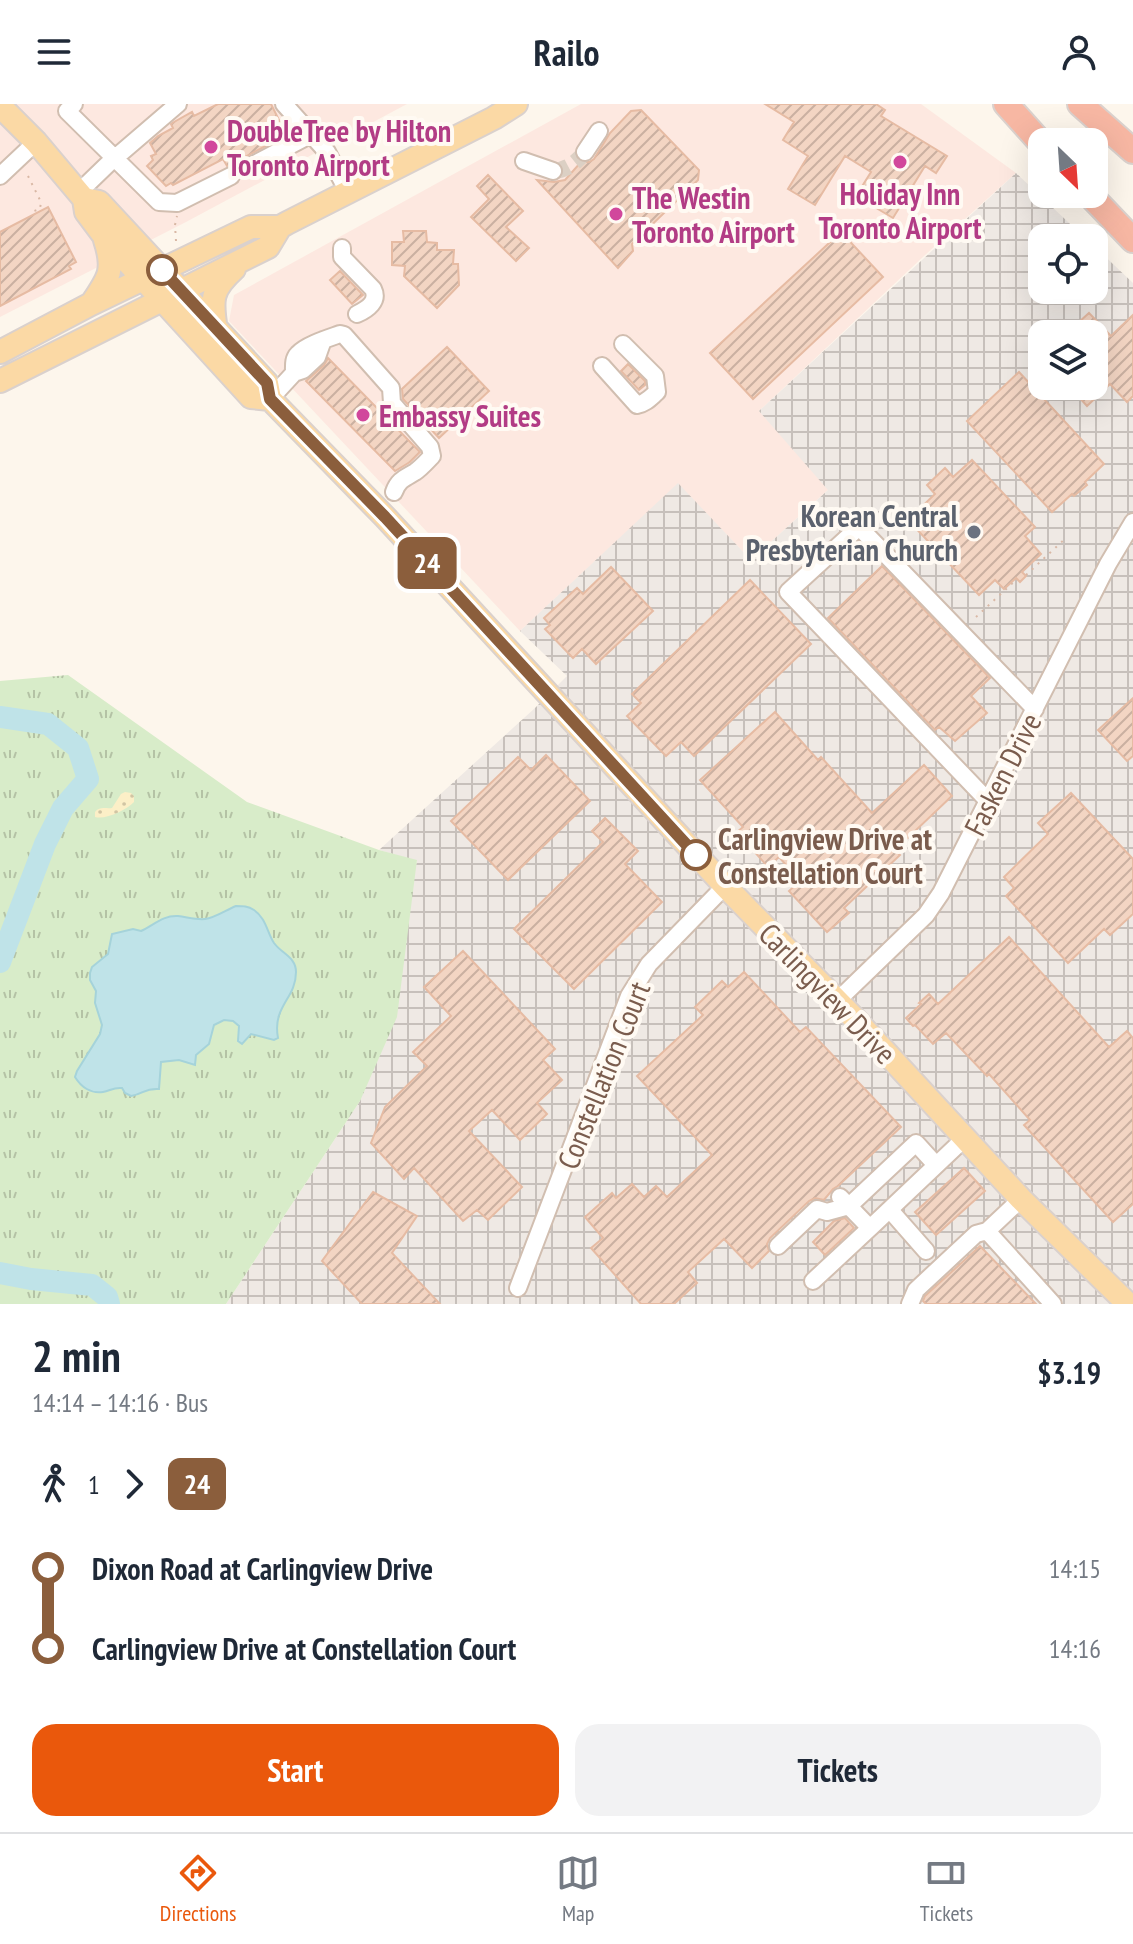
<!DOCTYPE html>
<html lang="en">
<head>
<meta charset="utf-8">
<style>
  body { margin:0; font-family:"PT Sans Narrow",sans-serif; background:#f2f2f3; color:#1f2937; height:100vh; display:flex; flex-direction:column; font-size:30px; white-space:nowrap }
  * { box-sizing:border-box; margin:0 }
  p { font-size:26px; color:#747a83 }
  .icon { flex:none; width:44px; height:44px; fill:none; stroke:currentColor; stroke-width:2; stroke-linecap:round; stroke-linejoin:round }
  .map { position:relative; height:1200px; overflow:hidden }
  .sheet { display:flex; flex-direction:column; background:#fff; flex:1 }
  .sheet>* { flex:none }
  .badge { padding:0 16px; border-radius:12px; font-size:28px; line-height:52px }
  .needle { width:52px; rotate:155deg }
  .controls { position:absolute; left:1028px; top:24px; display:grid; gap:16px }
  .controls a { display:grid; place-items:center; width:80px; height:80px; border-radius:16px; background:#fff; box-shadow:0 8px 32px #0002; font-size:40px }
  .map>.badge { position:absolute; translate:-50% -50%; box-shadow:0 0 0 4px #fff }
  .legs { display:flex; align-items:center; gap:12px; height:88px; padding:0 32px; font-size:26px }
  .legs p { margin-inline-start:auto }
  .summary { display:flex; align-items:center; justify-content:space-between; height:136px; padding:0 32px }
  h1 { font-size:44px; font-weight:700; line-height:60px }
  .primary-button { display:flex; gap:16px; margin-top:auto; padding:16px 32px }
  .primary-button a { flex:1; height:92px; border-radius:24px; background:#ea580c; color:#fff; font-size:32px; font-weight:700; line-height:92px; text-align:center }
  .primary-button a+a { background:#f2f2f3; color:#1f2937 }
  ul { padding:0 32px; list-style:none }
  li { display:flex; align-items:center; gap:28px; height:80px; font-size:30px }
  li i { display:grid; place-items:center; width:12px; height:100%; margin:0 10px; background:currentColor }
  li i::after { content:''; width:20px; height:20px; margin:-10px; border:6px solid; border-radius:50%; background:#fff }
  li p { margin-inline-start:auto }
  li:first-child i { background:linear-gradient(#0000 50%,currentColor 0) }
  li:last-child i { background:linear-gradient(currentColor 50%,#0000 0) }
  header { display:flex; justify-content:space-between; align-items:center; height:104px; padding:0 32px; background:#fff; font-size:36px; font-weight:700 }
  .dock { display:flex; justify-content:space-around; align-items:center; height:112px; border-top:2px solid #e0e1e3; background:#fff; font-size:22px; color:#747a83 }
  .dock a { display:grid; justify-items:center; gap:4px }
  .dock .current { color:#ea580c }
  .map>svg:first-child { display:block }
</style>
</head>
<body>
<header><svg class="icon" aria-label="menu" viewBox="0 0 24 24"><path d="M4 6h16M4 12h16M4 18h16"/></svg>Railo<svg class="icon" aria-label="person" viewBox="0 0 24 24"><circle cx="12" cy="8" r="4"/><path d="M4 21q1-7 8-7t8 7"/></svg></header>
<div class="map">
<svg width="1133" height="1200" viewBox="0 0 1133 1200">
  <defs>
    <pattern id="industrial-grid" width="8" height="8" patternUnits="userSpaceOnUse" patternTransform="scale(2)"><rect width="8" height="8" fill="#efe9e4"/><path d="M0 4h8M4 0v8" fill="none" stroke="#c7c0bb"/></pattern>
    <pattern id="grass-tufts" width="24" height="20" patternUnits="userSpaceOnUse" patternTransform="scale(2)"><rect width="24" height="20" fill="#d8ecc9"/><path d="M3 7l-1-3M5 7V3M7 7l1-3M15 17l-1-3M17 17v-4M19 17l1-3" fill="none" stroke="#b4c2a5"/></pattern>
    <pattern id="sand-dots" width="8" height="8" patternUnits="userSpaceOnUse" patternTransform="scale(2)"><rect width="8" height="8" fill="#fcefc7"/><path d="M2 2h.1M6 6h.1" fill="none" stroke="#d1c5a4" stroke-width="1.8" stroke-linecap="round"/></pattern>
    <pattern id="building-hatch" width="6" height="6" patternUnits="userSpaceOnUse" patternTransform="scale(2)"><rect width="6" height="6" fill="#f3d5c3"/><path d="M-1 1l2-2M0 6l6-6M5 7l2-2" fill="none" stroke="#cab0a1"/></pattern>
  </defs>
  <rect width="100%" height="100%" fill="#fdf6ec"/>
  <!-- commercial -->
  <path fill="#fde8e0" d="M0,0H407L186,118L0,213Z
    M581,0H921L1016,69L924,152L759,307L829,385L751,456L678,380L520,527L229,217L234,191Z"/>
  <!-- industrial -->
  <path fill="url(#industrial-grid)" fill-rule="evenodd" d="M1016,69L1085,134H1042V186H1094V142L1133,179V1200H226L360,997L417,757L379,746L535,604L567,572L520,527L678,379L751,456L828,386L759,307ZM1042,230H1094V282H1042Z"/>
  <!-- grass -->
  <path fill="url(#grass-tufts)" d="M68,571L247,698L379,746L417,756L397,913L360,997L226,1200H0V577Z"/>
  <!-- sand -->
  <path fill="url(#sand-dots)" d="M125,688L131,689L134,692V698C126,706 106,716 95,713V708C100,702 105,705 112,704L121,690Z"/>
  <!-- water -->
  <path fill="#bfe3e8" stroke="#a5d3da" stroke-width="2" d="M236,802C243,802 248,802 254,806C266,814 267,828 274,839C282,850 296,853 296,868C296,895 272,902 278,934L274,936L251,930L242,940L238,937L239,922L233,917L224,916L214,921L209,940L196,951L195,961L179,956L161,958L159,985C144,984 144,990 131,992L125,989L122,984C113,983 110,987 103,988C91,990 81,983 75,973L77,967L100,930L102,921L95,899L96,887L90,876V869L92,863L108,850L112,830L133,825L141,827C154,821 163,811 178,812C187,813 196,816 205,815C215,814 226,806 236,802Z"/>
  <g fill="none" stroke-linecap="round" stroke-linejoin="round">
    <!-- river -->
    <path stroke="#bfe3e8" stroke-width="22" d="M0,613L48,620L78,644L88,675L63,704L45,740L0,858
      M0,1169L31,1175L92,1181L107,1193L109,1200"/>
  </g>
  <!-- building -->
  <path fill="url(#building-hatch)" stroke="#e6bba3" stroke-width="2" d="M218,0H271L280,18L275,21L281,34L243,54L239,58L238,64L232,61L227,62L223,55L173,81L171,79L166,82L147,62L153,56L151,52L156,50L150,39L158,32L173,24L171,20L174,18L192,8L194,12Z
    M765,0H876L885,6L881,12L947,52L936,69L925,62L893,114L856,92L871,68L845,52L815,101L788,85L808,52L783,36L794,18Z
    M641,6L699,66L698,76L632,140L633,147L618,164L537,76L554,78L565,76L581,58H589L594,55L610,29L631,7Z
    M488,71L523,107L506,123L529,144L516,157L471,113L489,95L477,82Z
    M48,103L76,158L69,162L71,165L0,202V128Z
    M403,127H426L427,138L437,139V146H454L453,160H458L459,181L437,204L404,172L405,162L392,161V138H404Z
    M841,128L883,173L753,295L710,249Z
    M340,167L363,191L352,200L330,176Z
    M1089,209L1111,232L1133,211V292L1127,298L1110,280L1087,302L1069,282H1094V230H1066Z
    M447,243L489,287L439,334L403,295L402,285Z
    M328,254L420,348L410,358L395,367L306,277L324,261Z
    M628,260L645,277V281L639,286L621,267Z
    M1019,268L1104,360L1085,378L1087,381L1074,392L1072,390L1052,408L967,317Z
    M972,356L1035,423L1025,432L1041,450L1022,468L1026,472L1020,478L1016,474L1004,485L995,476L979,491L908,416L935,390L927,381L945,364L953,373Z
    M882,462L990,574L971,592L987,609L955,637L939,623L935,626L828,514Z
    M611,463L653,507L596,560L582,545L573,554L545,525L550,521L544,514L577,484L583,490Z
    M750,476L811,540L694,652L681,638L666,652L627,612L641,599L632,590Z
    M1133,594V652L1127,657L1098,626Z
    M775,608L818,656L821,653L872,709L924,661L952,692L895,746L900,751L844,804L849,809L827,828L789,787L800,777L779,753L768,763L737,728L743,723L700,676Z
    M546,651L590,697L508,776L451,717L518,653L531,666Z
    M1071,689L1133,755V810L1110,831L1104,825L1068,859L1006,792L1014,784L1004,773L1048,730L1038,719Z
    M605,714L638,747L625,760L662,798L574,885L514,825L603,738L592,727Z
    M1009,833L1109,943L1127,927L1133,934V1100L1113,1118L1024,1021L1030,1016L989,970L987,972L946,929L933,940L915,921L913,922L906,914L921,900L919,899L929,890L938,900Z
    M463,847L555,945L543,956L562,976L537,999L547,1010L520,1036L492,1006L469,1027L522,1083L488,1116L477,1106L463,1117L414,1064L404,1075L371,1039L385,1003L427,962L413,948L451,912L424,883Z
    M744,868L800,928L806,923L901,1023L838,1082L833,1085L824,1096L815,1094L809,1097L770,1134L767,1140L769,1147L752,1164L724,1135L688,1168L697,1179L674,1200H641L591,1144L603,1134L585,1113L612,1089L616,1094L632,1080L644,1093L656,1082L667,1093L712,1051L637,972L703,911L695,903L722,877L728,883Z
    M964,1064L985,1087L936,1131L915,1108Z
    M373,1088L417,1112L392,1149L440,1200H362L322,1157Z
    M845,1114L854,1124L825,1151L813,1138L834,1117Z
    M980,1142L1036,1200H926L923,1197L925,1192Z"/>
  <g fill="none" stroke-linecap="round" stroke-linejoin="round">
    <!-- minor-tunnel -->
    <path stroke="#dcd0c4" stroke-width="16" stroke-dasharray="16 8" stroke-linecap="butt" d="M553,67C567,66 577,58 585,48"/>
    <defs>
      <path id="minor" d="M74,0L67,7L159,98L177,99L231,72
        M284,0L327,48L348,88
        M585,48L599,27
        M524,57L553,67
        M249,63L312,30
        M0,72L36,38
        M79,88L108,60L178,0
        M342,144V153L373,185C379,197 368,205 357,210
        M602,262L637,301C646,299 650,294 657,288L655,272L623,240
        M294,269C294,262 293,255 298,250C306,241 329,234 340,230L344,231L391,284L392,299L430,343L432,352C427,357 421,364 415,368C405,374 398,376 394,388
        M270,295L294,269L303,266L317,253L323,236
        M988,697L788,488L859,423L1035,605
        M837,897L926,811L941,789L1108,460L1133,418
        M840,1093L870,1124L965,1034
        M890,1106L926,1147
        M987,1127L1053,1200
        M778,1142L817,1105L827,1108L849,1102L916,1039L936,1061
        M813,1177L870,1124
        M518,1184L629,892L649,860L725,782
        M910,1200L916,1186L976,1130L987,1127L1021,1095"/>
      <path id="major" d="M0,2L36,38L84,95L86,108L104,132L251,293L270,295
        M84,95L99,98L267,279L270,295L385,413L725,782L855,915L1021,1095L1128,1200
        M92,199C109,174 115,166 105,136
        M216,226C211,195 211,186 234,165
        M0,248L91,200L251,123H280
        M0,277L268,143L280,123L287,119L494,14L516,0"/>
      <path id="highway" d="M1006,0L1042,40
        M1080,0L1133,47
        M1089,90L1133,136"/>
    </defs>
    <!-- minor casing -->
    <use href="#minor" stroke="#d1beb0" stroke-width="20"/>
    <!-- major casing -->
    <use href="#major" stroke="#dad1cd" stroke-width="26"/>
    <!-- highway casing -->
    <use href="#highway" stroke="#dad1cd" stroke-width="28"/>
    <!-- path -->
    <path stroke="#d9b8a5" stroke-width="2" stroke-dasharray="2 6" stroke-linecap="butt" d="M28,72L41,98L40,105L34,107
      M176,137L175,121L177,112
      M1026,471L1067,433
      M976,513L1017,475"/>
    <!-- minor -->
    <use href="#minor" stroke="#fff" stroke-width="16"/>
    <!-- major -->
    <use href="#major" stroke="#fbd9a5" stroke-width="22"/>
    <!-- highway -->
    <use href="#highway" stroke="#f7b7a3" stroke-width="24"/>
  </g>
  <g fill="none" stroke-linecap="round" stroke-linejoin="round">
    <defs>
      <path id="line-1" d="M162,166L267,279L270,295L385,413L696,751"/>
    </defs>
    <!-- line-1 casing -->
    <use href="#line-1" stroke="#fff" stroke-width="18"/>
    <!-- line-1 -->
    <use href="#line-1" stroke="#8b5e3c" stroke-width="12"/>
  </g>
  <!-- markers -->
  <g fill="#d1479c" stroke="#fffaf3" stroke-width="3">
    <circle cx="211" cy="43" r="8"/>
    <circle cx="900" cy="58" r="8"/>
    <circle cx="616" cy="110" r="8"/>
    <circle cx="363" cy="311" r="8"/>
  </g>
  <g fill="#fff" stroke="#8b5e3c" stroke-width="4">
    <circle cx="162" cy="166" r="14"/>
    <circle cx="696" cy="751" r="14"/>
  </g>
  <circle fill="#6b7280" stroke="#fffaf3" stroke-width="3" cx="974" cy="428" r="8"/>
  <g text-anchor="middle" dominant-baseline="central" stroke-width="8" stroke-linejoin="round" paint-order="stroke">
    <!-- hotel labels -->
    <g font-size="30" font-weight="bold" fill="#b23c85" stroke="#fffaf3" text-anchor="start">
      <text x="227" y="26">DoubleTree by Hilton<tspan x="227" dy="34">Toronto Airport</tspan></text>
      <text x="900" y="89" text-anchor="middle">Holiday Inn<tspan x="900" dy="34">Toronto Airport</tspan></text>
      <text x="632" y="93">The Westin<tspan x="632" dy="34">Toronto Airport</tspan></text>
      <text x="379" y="311">Embassy Suites</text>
    </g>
    <!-- worship labels -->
    <g font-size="30" font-weight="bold" fill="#5b616d" stroke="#fffaf3" text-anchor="end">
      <text x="958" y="411">Korean Central<tspan x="958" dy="34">Presbyterian Church</tspan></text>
    </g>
    <!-- street labels -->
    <g font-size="30" fill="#7a5c4d" stroke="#fffaf3">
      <text transform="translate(1002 670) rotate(-63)">Fasken Drive</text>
      <text transform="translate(828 889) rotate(46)">Carlingview Drive</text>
      <text transform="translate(603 971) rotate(-68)">Constellation Court</text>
    </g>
    <!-- stop labels -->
    <g font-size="30" font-weight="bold" fill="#7a5c4d" stroke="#fffaf3" text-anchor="start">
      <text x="718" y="734">Carlingview Drive at<tspan x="718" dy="34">Constellation Court</tspan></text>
    </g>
  </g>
</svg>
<div class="controls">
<a><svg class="needle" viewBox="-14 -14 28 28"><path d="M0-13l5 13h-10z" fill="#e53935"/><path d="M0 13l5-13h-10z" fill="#747a83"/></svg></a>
<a><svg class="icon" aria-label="locate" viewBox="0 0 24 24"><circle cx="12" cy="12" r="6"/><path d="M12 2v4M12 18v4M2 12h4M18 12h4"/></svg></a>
<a><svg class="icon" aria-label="layers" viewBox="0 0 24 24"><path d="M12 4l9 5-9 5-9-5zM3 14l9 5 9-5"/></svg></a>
</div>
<b class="badge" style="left:427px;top:459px;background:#8b5e3c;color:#fff">24</b>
</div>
<section class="sheet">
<div class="summary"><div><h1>2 min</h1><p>14:14 – 14:16 · Bus</p></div><b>$3.19</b></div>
<div class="legs"><svg class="icon" aria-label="walk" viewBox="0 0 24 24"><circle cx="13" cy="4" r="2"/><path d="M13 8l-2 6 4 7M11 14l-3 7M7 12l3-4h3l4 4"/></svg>1<svg class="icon" aria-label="forward" viewBox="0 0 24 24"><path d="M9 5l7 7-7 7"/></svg><b class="badge" style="background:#8b5e3c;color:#fff">24</b></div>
<ul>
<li><i style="color:#8b5e3c"></i><b>Dixon Road at Carlingview Drive</b><p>14:15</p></li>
<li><i style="color:#8b5e3c"></i><b>Carlingview Drive at Constellation Court</b><p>14:16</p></li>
</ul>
<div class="primary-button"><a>Start</a><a>Tickets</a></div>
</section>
<nav class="dock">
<a class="current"><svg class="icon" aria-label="directions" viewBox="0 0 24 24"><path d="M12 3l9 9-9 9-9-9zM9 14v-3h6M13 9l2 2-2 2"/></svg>Directions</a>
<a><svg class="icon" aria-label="map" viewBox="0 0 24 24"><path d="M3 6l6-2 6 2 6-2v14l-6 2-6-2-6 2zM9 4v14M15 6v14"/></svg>Map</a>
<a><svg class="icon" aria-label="tickets" viewBox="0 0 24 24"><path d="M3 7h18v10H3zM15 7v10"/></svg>Tickets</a>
</nav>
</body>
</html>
